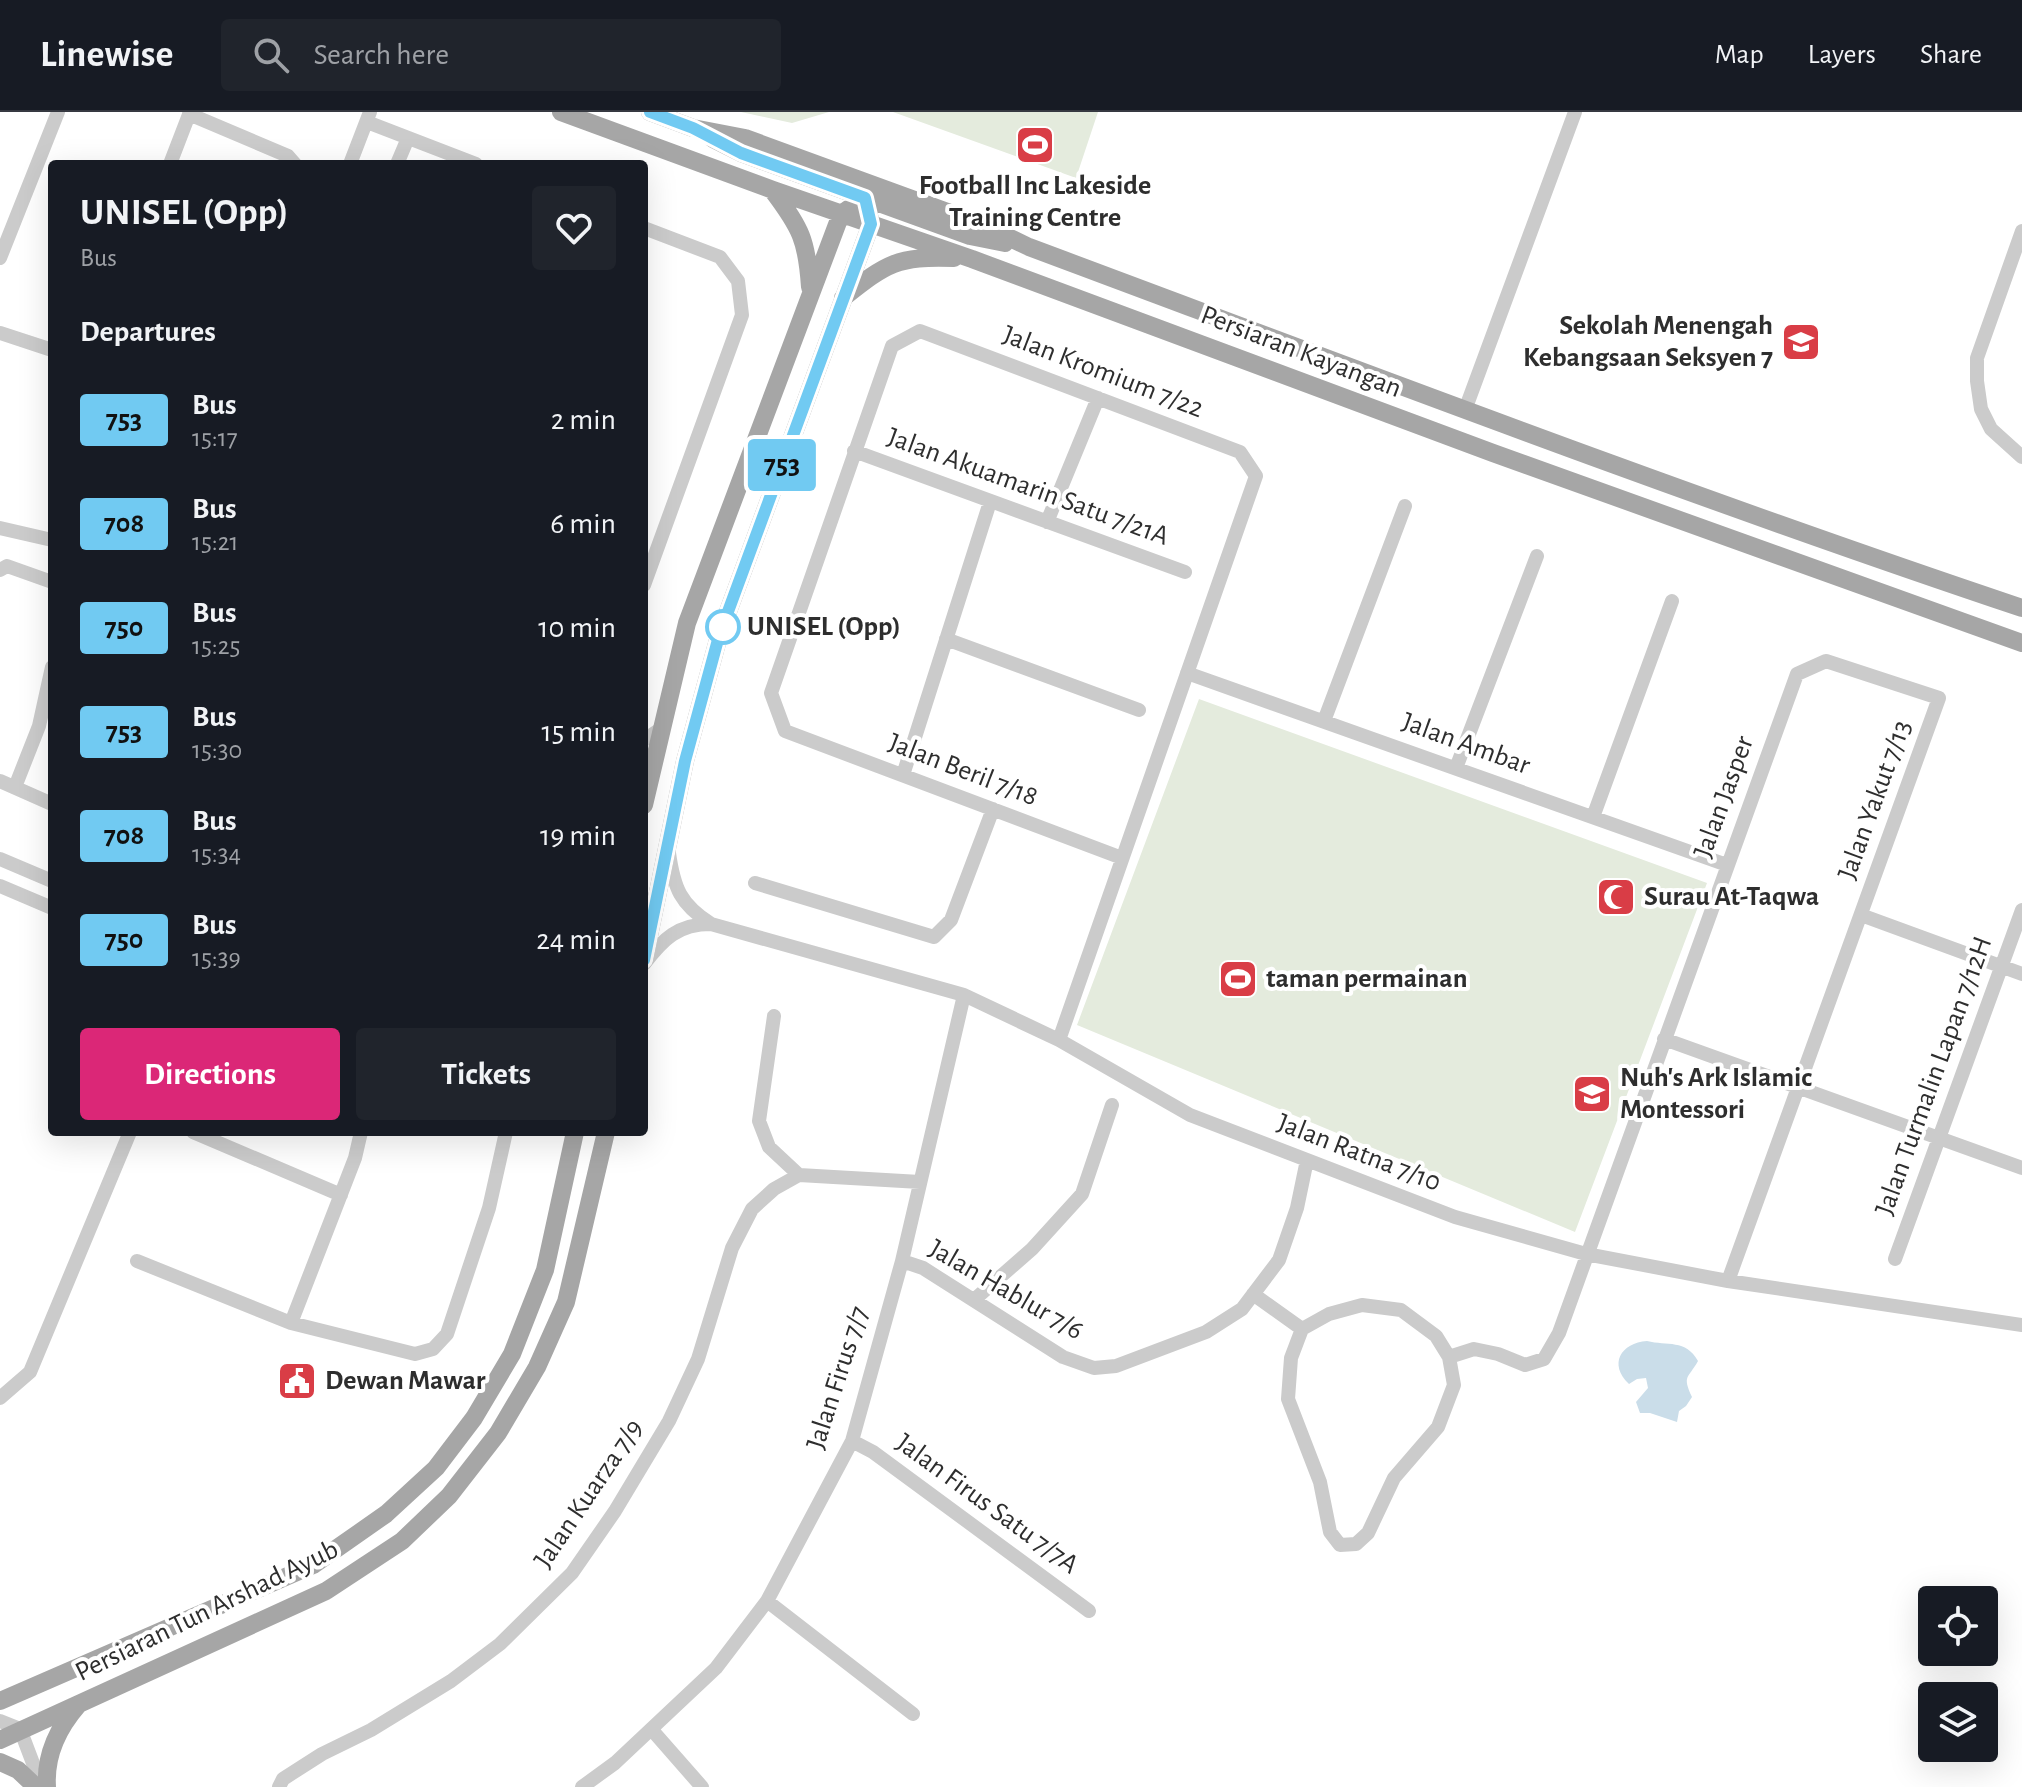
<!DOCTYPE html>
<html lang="en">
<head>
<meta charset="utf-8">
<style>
  body { margin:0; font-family:"Alegreya Sans",sans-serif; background:#20242c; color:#f1f3f6; height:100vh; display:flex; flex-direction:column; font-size:30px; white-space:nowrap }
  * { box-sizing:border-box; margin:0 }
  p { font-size:26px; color:#9ea1a6 }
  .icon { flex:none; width:44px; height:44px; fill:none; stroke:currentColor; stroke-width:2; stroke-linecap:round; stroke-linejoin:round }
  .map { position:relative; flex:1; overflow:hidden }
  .details { position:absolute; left:48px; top:48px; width:600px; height:976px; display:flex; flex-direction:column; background:#171b24; border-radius:8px; box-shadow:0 8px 32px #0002 }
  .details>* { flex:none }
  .badge { padding:0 16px; border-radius:6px; font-size:28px; line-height:52px }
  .tools { position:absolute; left:1918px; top:1474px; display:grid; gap:16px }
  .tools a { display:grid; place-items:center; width:80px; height:80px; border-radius:8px; background:#171b24; box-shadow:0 8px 32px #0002; font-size:40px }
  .map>.badge { position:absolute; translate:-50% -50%; box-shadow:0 0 0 4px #fff }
  h2 { padding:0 32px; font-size:30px; line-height:72px }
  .round { display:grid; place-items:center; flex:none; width:84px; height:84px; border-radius:8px; background:#20242c }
  .overview { display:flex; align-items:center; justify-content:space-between; height:136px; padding:0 32px }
  h1 { font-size:38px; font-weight:600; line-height:60px }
  .button { display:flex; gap:16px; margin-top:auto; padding:16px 32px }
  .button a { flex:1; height:92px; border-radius:8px; background:#db2777; color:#fff; font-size:32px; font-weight:600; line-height:92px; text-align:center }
  .button a+a { background:#20242c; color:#f1f3f6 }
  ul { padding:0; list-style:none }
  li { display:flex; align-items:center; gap:24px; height:104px; padding:0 32px }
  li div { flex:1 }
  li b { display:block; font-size:30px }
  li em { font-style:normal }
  li .badge { min-width:88px; font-weight:700; text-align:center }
  header { display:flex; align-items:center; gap:48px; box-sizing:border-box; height:112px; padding:0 40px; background:#171b24; border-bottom:2px solid #363941 }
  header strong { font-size:38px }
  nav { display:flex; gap:44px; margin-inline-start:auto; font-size:28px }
  .search { width:560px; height:72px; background:#20242c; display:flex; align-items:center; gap:20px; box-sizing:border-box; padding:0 28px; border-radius:8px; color:#9ea1a6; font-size:30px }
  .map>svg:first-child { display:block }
</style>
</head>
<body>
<header>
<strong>Linewise</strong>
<div class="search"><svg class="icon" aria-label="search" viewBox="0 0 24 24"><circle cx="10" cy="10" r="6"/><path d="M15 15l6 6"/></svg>Search here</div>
<nav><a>Map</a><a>Layers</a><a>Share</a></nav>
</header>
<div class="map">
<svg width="2022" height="1675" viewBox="0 0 2022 1675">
  <rect width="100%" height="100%" fill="#fff"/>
  <!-- green -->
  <path fill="#e4ebdd" d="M741,0H829L792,11Z
    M893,0H1098L1076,66Z
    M1199,587L1707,771L1575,1120L1077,913Z"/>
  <!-- water -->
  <path fill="#cadde9" d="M1647,1229C1667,1234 1686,1227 1698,1249C1688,1267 1682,1263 1692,1285L1686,1294L1679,1299L1677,1310L1650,1301H1640L1636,1290L1648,1276L1646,1266L1637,1267L1629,1272C1608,1252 1621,1231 1647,1229Z"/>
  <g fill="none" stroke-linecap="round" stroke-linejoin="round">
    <!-- minor -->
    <path stroke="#cbcbcb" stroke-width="14" d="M189,2L288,44L295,52
      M367,10L476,52
      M170,52L190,0
      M350,52L370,0
      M397,52L408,26
      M644,116L720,145L738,169L742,203L644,473
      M2022,119L1977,246V269L1981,297L1991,317L2022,345
      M0,146L58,0
      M0,221L52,238
      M1465,298L1575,0
      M854,339L1185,460
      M1047,410L1098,286
      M0,416L52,428
      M0,458L7,454L52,470
      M946,527L1139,598
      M1187,561L1727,753
      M1324,609L1405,394
      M644,628L662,616
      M1456,656L1537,444
      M903,663L990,390
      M0,669L52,692
      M15,675L39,614L52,555
      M1593,705L1672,489
      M669,741C674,776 680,792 711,812
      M0,747L52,769
      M755,771L934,825L951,808L993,697
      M0,774L52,796
      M1861,803L2022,862
      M644,852C663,827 678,812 711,812L964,883L1059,928L1190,1003L1455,1105L1586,1142L1728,1169L2022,1213
      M774,904L759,1009L769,1035L799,1063L920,1070
      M1664,927L2022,1056
      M1059,928L1256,364L1240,340L920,219L892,234L771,581L785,619L1122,746
      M193,1020L341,1083
      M1895,1147L2022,798
      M137,1149L291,1211L415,1242L433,1237L447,1222L489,1096L506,1020
      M902,1149L923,1156L1063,1245L1094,1256L1116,1254L1206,1220L1242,1197L1279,1148L1297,1096L1307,1048
      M1253,1182L1302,1217L1291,1246L1288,1287L1320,1370L1330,1420L1340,1433L1356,1432L1368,1421L1394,1366L1438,1315L1454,1273L1449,1245L1436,1224L1401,1198L1362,1193L1329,1202L1302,1217
      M975,1187L1032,1137L1082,1082L1112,993
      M291,1211L355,1046L361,1020
      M1449,1245L1474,1237L1498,1242L1525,1253L1544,1247L1559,1221L1797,562L1826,549L1939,586L1728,1169
      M0,1286L30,1260L130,1020
      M852,1329L873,1340L1089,1499
      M767,1489L913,1602
      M0,1609L20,1617L42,1675
      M652,1618L702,1675
      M279,1675L283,1667L322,1642L371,1618L451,1569L500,1532L572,1461L615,1399L669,1309L698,1247L732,1136L752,1097L774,1077L799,1063
      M582,1675L615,1651L716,1556L767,1489L852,1329L902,1149L964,883"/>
    <!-- major -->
    <path stroke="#a6a6a6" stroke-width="18" d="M561,0L773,78L972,147L1493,341L2022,531
      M650,0L693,16L745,26L983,113L1029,135C1359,258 1688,384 2022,496
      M713,27L741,41L970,124L1005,131
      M773,79C801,116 807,129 810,175
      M843,186C887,151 897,144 954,146
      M644,693L687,511L841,102L851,95
      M644,848L685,649L719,524L871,112L865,86
      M0,1589L313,1453L386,1402L436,1356L474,1306L512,1242L545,1158L575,1020
      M0,1628L326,1479L402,1429L449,1384L498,1321L537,1255L566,1190L606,1020
      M0,1650L18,1658L36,1675
      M47,1675C45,1644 58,1616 78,1593"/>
  </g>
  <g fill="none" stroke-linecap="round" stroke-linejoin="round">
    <defs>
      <path id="line" d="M644,848L685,649L719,524L871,112L865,86L741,41L693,16L650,0"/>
    </defs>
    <!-- line casing -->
    <use href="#line" stroke="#fff" stroke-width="18"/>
    <!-- line -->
    <use href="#line" stroke="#71caf2" stroke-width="12"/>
  </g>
  <!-- icons -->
  <defs>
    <symbol id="stadium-square" viewBox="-11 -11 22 22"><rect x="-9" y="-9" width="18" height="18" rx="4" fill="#d93d46" stroke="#fff"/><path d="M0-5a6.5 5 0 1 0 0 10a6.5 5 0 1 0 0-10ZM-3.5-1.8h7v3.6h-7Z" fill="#fff"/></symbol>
    <symbol id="school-square" viewBox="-11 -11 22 22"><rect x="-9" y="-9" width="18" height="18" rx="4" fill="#d93d46" stroke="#fff"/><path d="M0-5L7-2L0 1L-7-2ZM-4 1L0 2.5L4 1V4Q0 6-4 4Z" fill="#fff"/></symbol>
    <symbol id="mosque-square" viewBox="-11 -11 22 22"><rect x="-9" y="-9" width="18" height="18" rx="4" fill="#d93d46" stroke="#fff"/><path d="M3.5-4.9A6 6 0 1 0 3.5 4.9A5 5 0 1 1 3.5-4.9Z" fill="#fff"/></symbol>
    <symbol id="civic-square" viewBox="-11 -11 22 22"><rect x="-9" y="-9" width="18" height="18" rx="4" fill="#d93d46" stroke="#fff"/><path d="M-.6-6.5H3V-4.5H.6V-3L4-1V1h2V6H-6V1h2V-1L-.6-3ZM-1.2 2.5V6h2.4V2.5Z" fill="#fff"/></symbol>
  </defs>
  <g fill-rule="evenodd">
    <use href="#stadium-square" x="1013" y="11" width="44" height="44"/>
    <use href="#school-square" x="1779" y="208" width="44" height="44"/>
    <use href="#mosque-square" x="1594" y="763" width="44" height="44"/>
    <use href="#stadium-square" x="1216" y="845" width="44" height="44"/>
    <use href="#school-square" x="1570" y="960" width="44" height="44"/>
    <use href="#civic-square" x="275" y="1247" width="44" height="44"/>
  </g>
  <!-- markers -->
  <circle fill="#fff" stroke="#71caf2" stroke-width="4" cx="723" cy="515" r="16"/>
  <g text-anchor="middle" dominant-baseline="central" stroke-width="8" stroke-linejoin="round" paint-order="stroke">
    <!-- poi labels -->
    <g font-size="28" font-weight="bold" fill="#2e2e2e" stroke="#fff" text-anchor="start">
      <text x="1035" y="74" text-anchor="middle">Football Inc Lakeside<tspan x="1035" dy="32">Training Centre</tspan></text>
      <text x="1773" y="214" text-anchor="end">Sekolah Menengah<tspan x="1773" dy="32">Kebangsaan Seksyen 7</tspan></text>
      <text x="1644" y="785">Surau At-Taqwa</text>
      <text x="1266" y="867">taman permainan</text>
      <text x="1620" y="966">Nuh's Ark Islamic<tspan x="1620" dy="32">Montessori</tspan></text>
      <text x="325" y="1269">Dewan Mawar</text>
    </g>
    <!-- street labels -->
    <g font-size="28" fill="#2e2e2e" stroke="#fff">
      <text transform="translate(1301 240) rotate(21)">Persiaran Kayangan</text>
      <text transform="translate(1103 260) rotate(21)">Jalan Kromium 7/22</text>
      <text transform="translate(1028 375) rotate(20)">Jalan Akuamarin Satu 7/21A</text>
      <text transform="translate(1466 632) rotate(20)">Jalan Ambar</text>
      <text transform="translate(963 658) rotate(21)">Jalan Beril 7/18</text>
      <text transform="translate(1724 685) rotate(-70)">Jalan Jasper</text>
      <text transform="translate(1875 688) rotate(-70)">Jalan Yakut 7/13</text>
      <text transform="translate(1934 964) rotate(-70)">Jalan Turmalin Lapan 7/12H</text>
      <text transform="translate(1359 1041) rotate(21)">Jalan Ratna 7/10</text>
      <text transform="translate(1006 1178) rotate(30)">Jalan Hablur 7/6</text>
      <text transform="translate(838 1266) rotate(-72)">Jalan Firus 7/7</text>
      <text transform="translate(589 1382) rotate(-56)">Jalan Kuarza 7/9</text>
      <text transform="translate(987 1392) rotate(36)">Jalan Firus Satu 7/7A</text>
      <text transform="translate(207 1499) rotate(-26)">Persiaran Tun Arshad Ayub</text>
    </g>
    <!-- stop labels -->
    <g font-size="28" font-weight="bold" fill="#2e2e2e" stroke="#fff" text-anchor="start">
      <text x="747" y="515">UNISEL (Opp)</text>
    </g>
  </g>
</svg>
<div class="tools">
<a><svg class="icon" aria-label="locate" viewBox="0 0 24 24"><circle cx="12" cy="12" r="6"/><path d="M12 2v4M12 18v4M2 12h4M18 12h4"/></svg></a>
<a><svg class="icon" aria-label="layers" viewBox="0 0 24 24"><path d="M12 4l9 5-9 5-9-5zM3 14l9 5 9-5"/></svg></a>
</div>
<b class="badge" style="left:782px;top:353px;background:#71caf2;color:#111">753</b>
<section class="details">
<div class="overview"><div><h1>UNISEL (Opp)</h1><p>Bus</p></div><a class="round"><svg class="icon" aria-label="heart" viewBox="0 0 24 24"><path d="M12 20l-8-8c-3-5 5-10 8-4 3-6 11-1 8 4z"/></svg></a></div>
<h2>Departures</h2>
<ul>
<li><span class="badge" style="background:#71caf2;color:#111">753</span><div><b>Bus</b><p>15:17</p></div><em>2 min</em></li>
<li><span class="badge" style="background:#71caf2;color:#111">708</span><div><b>Bus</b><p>15:21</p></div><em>6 min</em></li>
<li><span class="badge" style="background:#71caf2;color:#111">750</span><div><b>Bus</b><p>15:25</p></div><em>10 min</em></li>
<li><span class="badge" style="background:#71caf2;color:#111">753</span><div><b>Bus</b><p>15:30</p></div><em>15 min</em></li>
<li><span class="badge" style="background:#71caf2;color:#111">708</span><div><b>Bus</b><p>15:34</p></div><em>19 min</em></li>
<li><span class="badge" style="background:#71caf2;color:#111">750</span><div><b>Bus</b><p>15:39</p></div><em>24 min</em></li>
</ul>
<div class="button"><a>Directions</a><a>Tickets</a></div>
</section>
</div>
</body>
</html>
